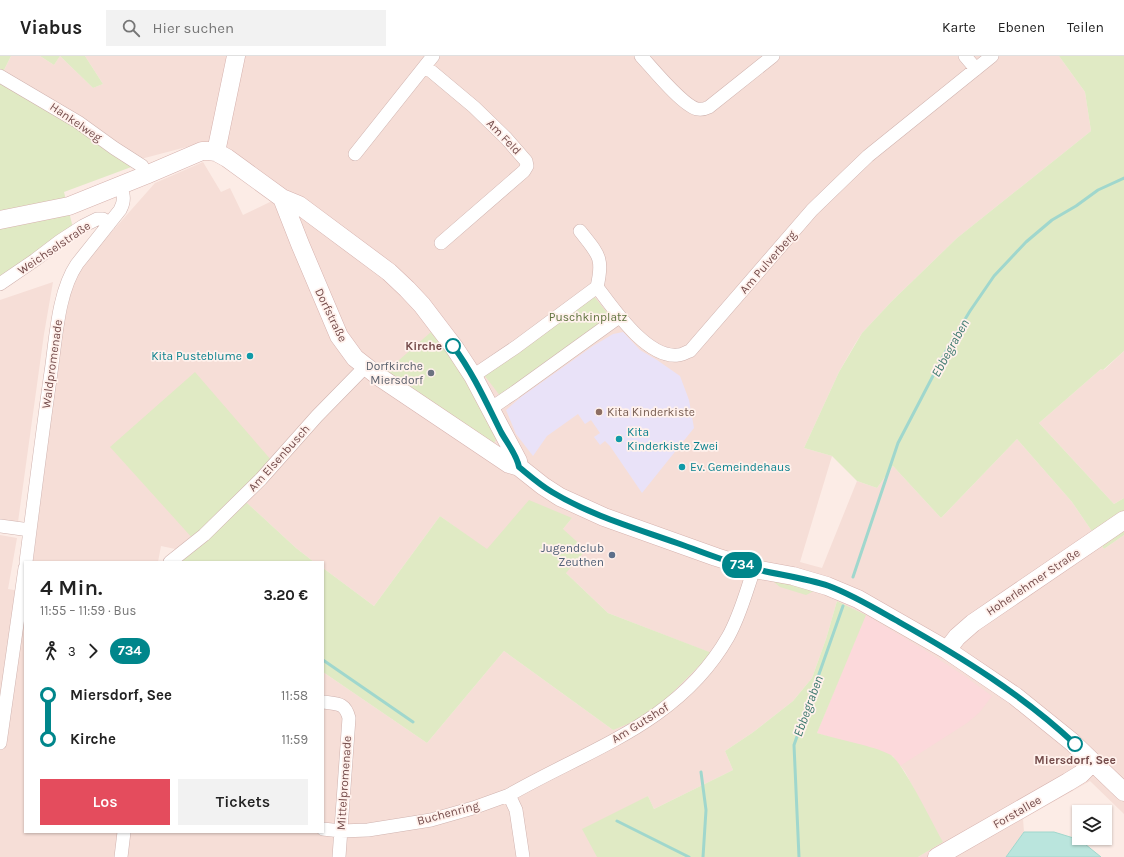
<!DOCTYPE html>
<html lang="de">
<head>
<meta charset="utf-8">
<style>
  body { margin:0; font-family:Karla,sans-serif; background:#f2f2f2; color:#222; height:100vh; display:flex; flex-direction:column; font-size:15px; white-space:nowrap }
  * { box-sizing:border-box; margin:0 }
  p { font-size:13px; color:#767676 }
  .icon { flex:none; width:22px; height:22px; fill:none; stroke:currentColor; stroke-width:2; stroke-linecap:round; stroke-linejoin:round }
  .map { position:relative; flex:1; overflow:hidden }
  .drawer { position:absolute; left:24px; top:505px; width:300px; height:272px; display:flex; flex-direction:column; background:#fff; border-radius:0px; box-shadow:0 1px 3px #0004 }
  .drawer>* { flex:none }
  .badge { padding:0 8px; border-radius:13px; font-size:14px; line-height:26px }
  .fabs { position:absolute; left:1072px; top:749px; display:grid; gap:8px }
  .fabs a { display:grid; place-items:center; width:40px; height:40px; border-radius:0px; background:#fff; box-shadow:0 1px 3px #0004; font-size:20px }
  .map>.badge { position:absolute; translate:-50% -50%; box-shadow:0 0 0 2px #fff }
  .legs { display:flex; align-items:center; gap:6px; height:44px; padding:0 16px; font-size:13px }
  .legs p { margin-inline-start:auto }
  .overview { display:flex; align-items:center; justify-content:space-between; height:68px; padding:0 16px }
  h1 { font-size:22px; font-weight:600; line-height:30px }
  .button { display:flex; gap:8px; margin-top:auto; padding:8px 16px }
  .button a { flex:1; height:46px; border-radius:0px; background:#e44c5d; color:#fff; font-size:16px; font-weight:600; line-height:46px; text-align:center }
  .button a+a { background:#f2f2f2; color:#222 }
  ul { padding:0 16px; list-style:none }
  li { display:flex; align-items:center; gap:14px; height:44px; font-size:15px }
  li i { display:grid; place-items:center; width:6px; height:100%; margin:0 5px; background:currentColor }
  li i::after { content:''; width:10px; height:10px; margin:-5px; border:3px solid; border-radius:50%; background:#fff }
  li p { margin-inline-start:auto }
  li:first-child i { background:linear-gradient(#0000 50%,currentColor 0) }
  li:last-child i { background:linear-gradient(currentColor 50%,#0000 0) }
  header { display:flex; align-items:center; gap:24px; box-sizing:border-box; height:56px; padding:0 20px; background:#fff; border-bottom:1px solid #e0e0e0 }
  header strong { font-size:19px }
  nav { display:flex; gap:22px; margin-inline-start:auto; font-size:14px }
  .search { width:280px; height:36px; background:#f2f2f2; display:flex; align-items:center; gap:10px; box-sizing:border-box; padding:0 14px; border-radius:0px; color:#767676; font-size:15px }
  .map>svg:first-child { display:block }
</style>
</head>
<body>
<header>
<strong>Viabus</strong>
<div class="search"><svg class="icon" aria-label="search" viewBox="0 0 24 24"><circle cx="10" cy="10" r="6"/><path d="M15 15l6 6"/></svg>Hier suchen</div>
<nav><a>Karte</a><a>Ebenen</a><a>Teilen</a></nav>
</header>
<div class="map">
<svg width="1124" height="801" viewBox="0 0 1124 801">
  <rect width="100%" height="100%" fill="#fcece6"/>
  <!-- residential -->
  <path fill="#f6ded7" d="M11,0H40L54,9L60,0L93,32L103,28L85,0H1059L1085,36L1091,75L957,182L892,245L862,277L855,288L839,316L804,392L832,400L800,506L822,512L857,425L877,432L893,410L941,462L1017,383L1072,446L1104,493L1124,479V758L1090,725L1023,763L1024,776L1006,801H918L942,786L905,716L893,700L817,677L865,559L837,545L826,583L812,622L793,645L752,677L725,695L733,714L654,753L648,740L597,799V801H0V479L17,482L8,533L25,536V776H323V616L427,687L504,595L613,674L711,597L608,557L566,517L563,473L572,462L487,494L440,460L374,550L323,512V506H314L296,492L246,446L362,318L282,134L213,84L137,104L2,18Z
    M203,106L221,136L230,132L243,159L272,145L281,159L357,315L194,484L180,494L161,490L158,506H33L61,281L73,227L85,206L155,127Z
    M53,226L44,278L18,466L0,463V244Z
    M1124,295V442L1114,448L1039,367L1101,313L1104,314Z"/>
  <!-- commercial -->
  <path fill="#fcd9db" d="M866,559L926,595L966,621L992,640L979,657L967,667L900,710L893,700L817,677Z"/>
  <!-- education -->
  <path fill="#e9e2f8" d="M623,276L640,294L657,304L680,320L689,344L694,372L642,437L610,390L605,385L600,389L594,381L600,377L591,364L585,368L578,358L547,380L533,400L516,378L506,354L521,341L593,290L613,278Z"/>
  <!-- green -->
  <path fill="#e0eac4" d="M0,0H11L2,18L134,110L64,136L73,172L0,223Z
    M40,0H85L103,28L93,32L60,0L54,9Z
    M1059,0H1124V295L1103,314L1101,313L1039,367L1114,448L1124,442V479L1104,493L1072,446L1017,383L941,462L893,410L877,432L857,425L832,400L804,392L839,316L862,277L892,245L957,182L1091,75L1085,36Z
    M593,239L609,259L608,264L501,341L484,319Z
    M431,276L465,315L498,380L494,387L382,319Z
    M195,316L272,405L246,446L296,492L314,506H177L194,484L110,391Z
    M529,444L572,462L563,473L586,494L566,517L608,557L712,597L667,642L640,663L613,674L504,595L427,687L323,616V512L374,550L440,460L487,493Z
    M769,522L818,533L806,539L780,531Z
    M837,545L866,559L817,677C839,684 872,689 891,699C903,707 934,770 943,786L918,801H597L582,773L648,740L654,753L733,714L725,695L752,677L793,645L812,622L826,583Z"/>
  <!-- water -->
  <path fill="#bae5dd" stroke="#a0d7cd" d="M1024,776H1054L1080,784L1101,801H1006Z"/>
  <g fill="none" stroke-linecap="round" stroke-linejoin="round">
    <!-- stream -->
    <path stroke="#a0d7cd" stroke-width="3" d="M853,521L898,387L947,293L970,255L994,220L1026,186L1052,164L1076,150L1098,134L1124,122
      M323,604L413,666
      M701,716L706,754L703,801
      M617,765L689,801
      M799,801L794,689L843,550"/>
    <defs>
      <path id="street" d="M641,0C653,13 682,49 697,53C702,54 705,53 709,51L773,0
        M965,0L976,13
        M425,10L474,51L506,82L526,105L527,110L524,115L441,187
        M0,20L78,66L114,92L142,110L146,119
        M355,98L433,0
        M580,175C598,198 604,201 597,231C613,252 647,303 678,299C682,299 686,296 690,295L812,154L843,124L868,100L992,0
        M0,228L35,204L60,185L83,170L97,163H103L109,168
        M473,320L516,291L597,231
        M490,353L515,336L619,261
        M0,470L30,474
        M26,506C34,443 42,379 51,316C56,282 58,236 77,208L120,154C125,145 124,139 120,130
        M170,506L204,479L261,423L317,360L365,311
        M323,646C337,648 345,646 349,662L339,801
        M0,687L25,512
        M509,739C589,693 679,667 728,581C740,560 746,536 754,513
        M323,773L341,775L368,774L431,764L473,752L509,739L516,754L523,801
        M121,801L124,776"/>
      <path id="secondary" d="M216,96L236,0
        M282,142L300,188L339,280L355,302L378,320L509,408L519,411L543,430L560,441L604,461L716,501L754,513L793,520L827,530L858,543L947,594L1015,640L1072,686L1124,736
        M0,164L69,150L146,119L202,95H209L216,96L227,102L282,142L299,149L389,216L407,233L422,249L454,291L473,320L518,405L519,411
        M947,594L957,581L973,567L1124,464
        M937,801L1068,726L1081,718L1093,706"/>
    </defs>
    <!-- street casing -->
    <use href="#street" stroke="#d0b3af" stroke-width="14"/>
    <!-- secondary casing -->
    <use href="#secondary" stroke="#d6b2ae" stroke-width="19"/>
    <!-- street -->
    <use href="#street" stroke="#fff" stroke-width="13"/>
    <!-- secondary -->
    <use href="#secondary" stroke="#fff" stroke-width="18"/>
  </g>
  <g fill="none" stroke-linecap="round" stroke-linejoin="round">
    <defs>
      <path id="line-1" d="M453,290C473,317 486,346 501,376C507,387 517,399 519,411C530,420 540,429 552,436C590,459 635,472 677,487C703,496 728,507 755,513C780,519 805,522 829,530C853,539 876,553 899,566C961,601 1023,639 1075,688"/>
    </defs>
    <!-- line-1 casing -->
    <use href="#line-1" stroke="#fff" stroke-width="9"/>
    <!-- line-1 -->
    <use href="#line-1" stroke="#00868b" stroke-width="6"/>
  </g>
  <!-- markers -->
  <g fill="#fff" stroke="#00868b" stroke-width="2">
    <circle cx="453" cy="290" r="7"/>
    <circle cx="1075" cy="688" r="7"/>
  </g>
  <g fill="#0f9aa8" stroke="#fff1ec" stroke-width="1.5">
    <circle cx="250" cy="300" r="4"/>
    <circle cx="619" cy="383" r="4"/>
    <circle cx="682" cy="411" r="4"/>
  </g>
  <circle fill="#6b7280" stroke="#fff1ec" stroke-width="1.5" cx="431" cy="317" r="4"/>
  <circle fill="#8d6e63" stroke="#fff1ec" stroke-width="1.5" cx="599" cy="356" r="4"/>
  <circle fill="#5c6f8a" stroke="#fff1ec" stroke-width="1.5" cx="612" cy="499" r="4"/>
  <g text-anchor="middle" dominant-baseline="central" stroke-width="3.5" stroke-linejoin="round" paint-order="stroke">
    <!-- street labels -->
    <g font-size="12" fill="#754c4b" stroke="#fff1ec">
      <text transform="translate(76 66) rotate(34)">Hankelweg</text>
      <text transform="translate(504 81) rotate(46)">Am Feld</text>
      <text transform="translate(54 192) rotate(-34)">Weichselstraße</text>
      <text transform="translate(768 206) rotate(-49)">Am Pulverberg</text>
      <text transform="translate(331 259) rotate(64)">Dorfstraße</text>
      <text transform="translate(52 308) rotate(-82)">Waldpromenade</text>
      <text transform="translate(279 402) rotate(-48)">Am Elsenbusch</text>
      <text transform="translate(1033 526) rotate(-34)">Hoherlehmer Straße</text>
      <text transform="translate(640 667) rotate(-32)">Am Gutshof</text>
      <text transform="translate(344 727) rotate(-86)">Mittelpromenade</text>
      <text transform="translate(1017 756) rotate(-30)">Forstallee</text>
      <text transform="translate(448 757) rotate(-15)">Buchenring</text>
    </g>
    <!-- park labels -->
    <g font-size="12" fill="#617440" stroke="#fff1ec">
      <text x="588" y="261">Puschkinplatz</text>
    </g>
    <!-- stop labels -->
    <g font-size="12" font-weight="bold" fill="#754c4b" stroke="#fff1ec" text-anchor="end">
      <text x="442" y="290">Kirche</text>
      <text x="1075" y="704" text-anchor="middle">Miersdorf, See</text>
    </g>
    <!-- culture labels -->
    <g font-size="12" fill="#0d838f" stroke="#fff1ec" text-anchor="start">
      <text x="242" y="300" text-anchor="end">Kita Pusteblume</text>
      <text x="627" y="376">Kita<tspan x="627" dy="14">Kinderkiste Zwei</tspan></text>
      <text x="690" y="411">Ev. Gemeindehaus</text>
    </g>
    <!-- worship labels -->
    <g font-size="12" fill="#5b616d" stroke="#fff1ec" text-anchor="end">
      <text x="423" y="310">Dorfkirche<tspan x="423" dy="14">Miersdorf</tspan></text>
    </g>
    <!-- education labels -->
    <g font-size="12" fill="#785e54" stroke="#fff1ec" text-anchor="start">
      <text x="607" y="356">Kita Kinderkiste</text>
    </g>
    <!-- service labels -->
    <g font-size="12" fill="#4e5e75" stroke="#fff1ec" text-anchor="end">
      <text x="604" y="492">Jugendclub<tspan x="604" dy="14">Zeuthen</tspan></text>
    </g>
    <!-- water labels -->
    <g font-size="13" font-style="italic" fill="#3f7a70" stroke="#fff1ec">
      <text transform="translate(950 292) rotate(-61)">Ebbegraben</text>
      <text transform="translate(808 650) rotate(-70)">Ebbegraben</text>
    </g>
  </g>
</svg>
<div class="fabs">
<a><svg class="icon" aria-label="layers" viewBox="0 0 24 24"><path d="M12 4l9 5-9 5-9-5zM3 14l9 5 9-5"/></svg></a>
</div>
<b class="badge" style="left:742px;top:509px;background:#00868b;color:#fff">734</b>
<section class="drawer">
<div class="overview"><div><h1>4 Min.</h1><p>11:55 – 11:59 · Bus</p></div><b>3.20 €</b></div>
<div class="legs"><svg class="icon" aria-label="walk" viewBox="0 0 24 24"><circle cx="13" cy="4" r="2"/><path d="M13 8l-2 6 4 7M11 14l-3 7M7 12l3-4h3l4 4"/></svg>3<svg class="icon" aria-label="forward" viewBox="0 0 24 24"><path d="M9 5l7 7-7 7"/></svg><b class="badge" style="background:#00868b;color:#fff">734</b></div>
<ul>
<li><i style="color:#00868b"></i><b>Miersdorf, See</b><p>11:58</p></li>
<li><i style="color:#00868b"></i><b>Kirche</b><p>11:59</p></li>
</ul>
<div class="button"><a>Los</a><a>Tickets</a></div>
</section>
</div>
</body>
</html>
